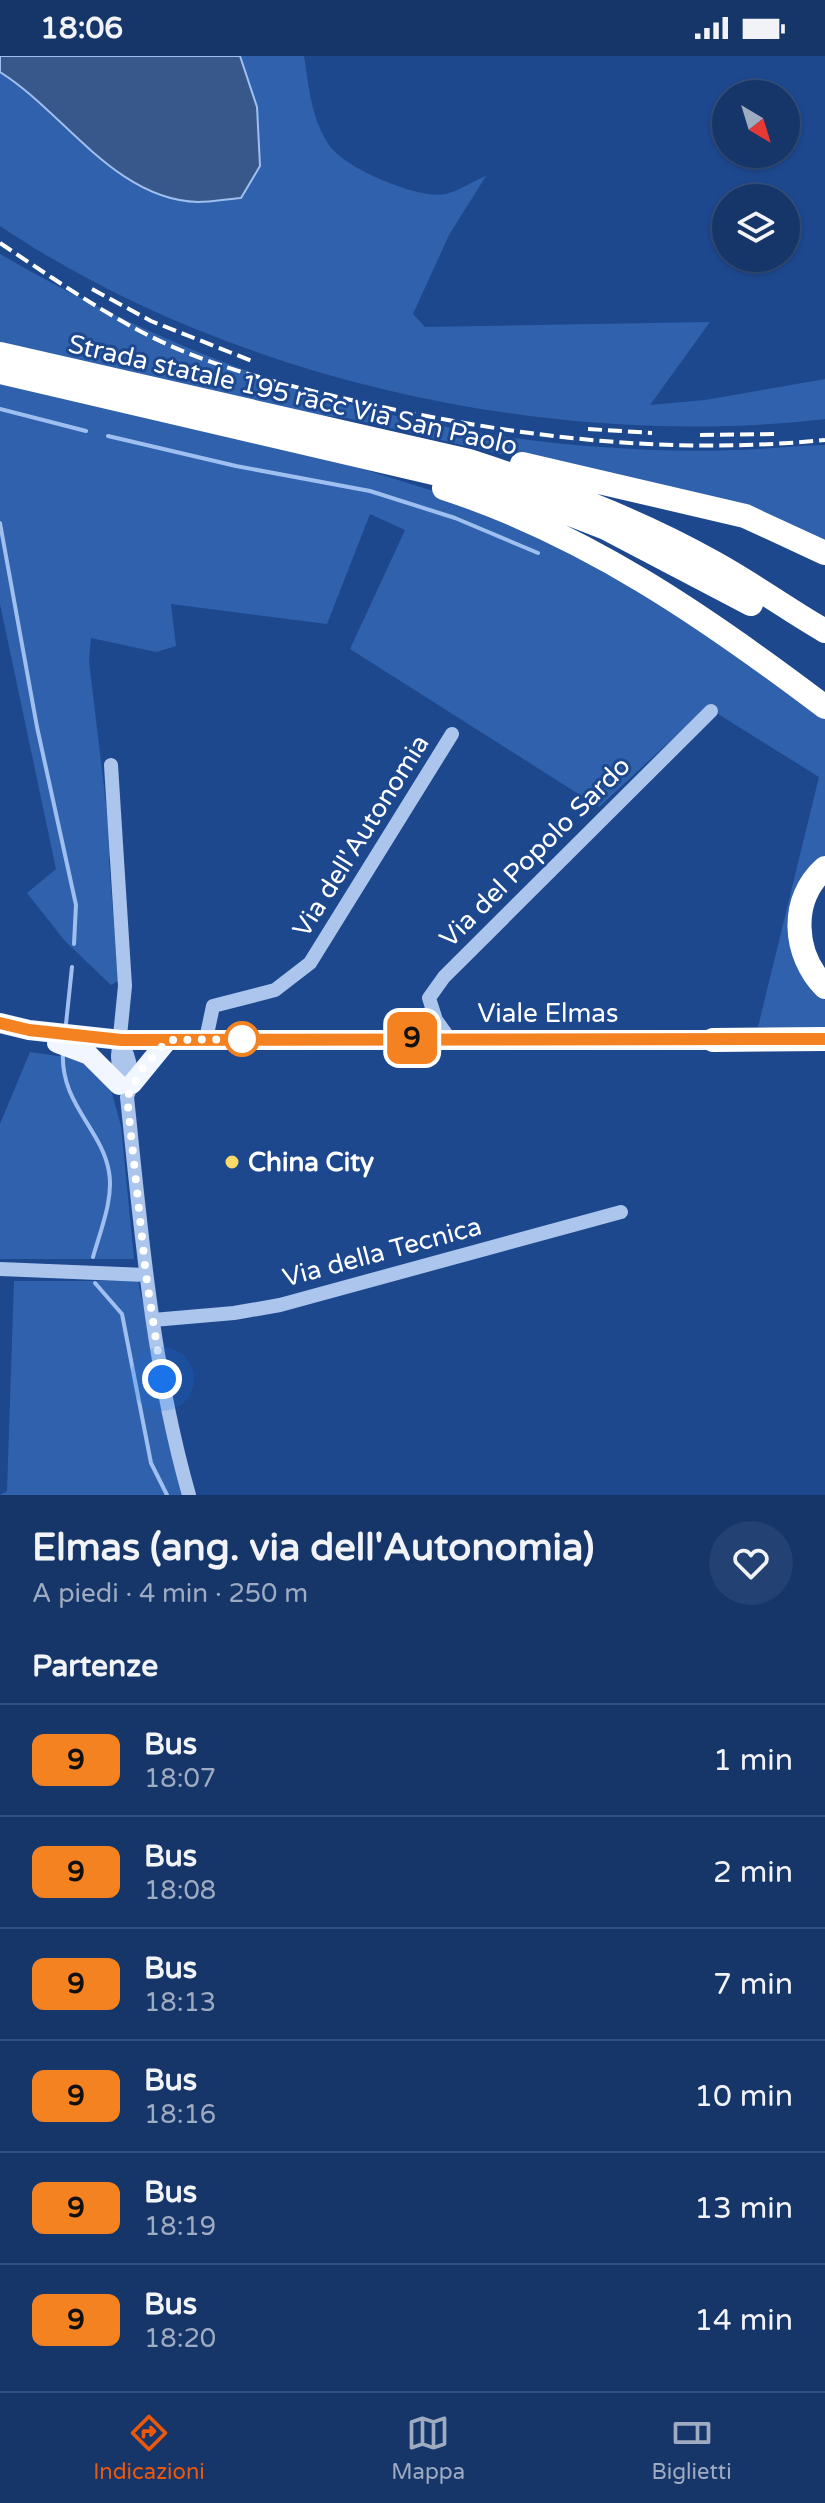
<!DOCTYPE html>
<html lang="it">
<head>
<meta charset="utf-8">
<style>
  body { margin:0; font-family:"Varela Round",sans-serif; background:#234172; color:#f1f3f6; height:100vh; display:flex; flex-direction:column; font-size:30px; white-space:nowrap }
  * { box-sizing:border-box; margin:0 }
  p { font-size:26px; color:#9eabc1 }
  .icon { flex:none; width:44px; height:44px; fill:none; stroke:currentColor; stroke-width:2; stroke-linecap:round; stroke-linejoin:round }
  .map { position:relative; height:1439px; overflow:hidden }
  .details { display:flex; flex-direction:column; background:#16366a; flex:1 }
  .details>* { flex:none }
  .badge { padding:0 16px; border-radius:12px; font-size:28px; line-height:52px }
  .needle { width:52px; rotate:142deg }
  .fabs { position:absolute; left:712px; top:24px; display:grid; gap:16px }
  .fabs a { display:grid; place-items:center; width:88px; height:88px; border-radius:50%; background:#16366a; box-shadow:0 2px 6px #0004,0 0 0 2px #35507e; font-size:40px }
  .you { position:absolute; width:40px; height:40px; margin:-20px; border:6px solid #fff; border-radius:50%; background:#1a73e8; box-shadow:0 0 0 12px #1a73e833 }
  .map>.badge { position:absolute; translate:-50% -50%; box-shadow:0 0 0 4px #fff }
  h2 { padding:0 32px; font-size:30px; line-height:72px }
  .round { display:grid; place-items:center; flex:none; width:84px; height:84px; border-radius:42px; background:#234172 }
  .head { display:flex; align-items:center; justify-content:space-between; height:136px; padding:0 32px }
  h1 { font-size:38px; font-weight:800; line-height:60px }
  ul { padding:0; list-style:none }
  li { display:flex; align-items:center; gap:24px; height:112px; padding:0 32px; border-top:2px solid #35507e }
  li div { flex:1 }
  li b { display:block; font-size:30px }
  li em { font-style:normal }
  li .badge { min-width:88px; font-weight:700; text-align:center }
  .status { display:flex; justify-content:space-between; align-items:center; height:56px; padding:0 40px; background:#16366a; direction:ltr }
  .status svg { height:22px; fill:currentColor }
  .tab-bar { display:flex; justify-content:space-around; align-items:center; height:112px; border-top:2px solid #35507e; background:#16366a; font-size:22px; color:#9eabc1 }
  .tab-bar a { display:grid; justify-items:center; gap:4px }
  .tab-bar .current { color:#ea580c }
  .map>svg:first-child { display:block }
</style>
</head>
<body>
<div class="status"><b>18:06</b><svg viewBox="0 0 49 12"><path d="M0 12V9h3v3zM5 12V6h3v6zM10 12V3h3v9zM15 12V0h3v12zM26 1h20v11H26zM47 4h2v5h-2z"/></svg></div>
<div class="map">
<svg width="825" height="1439" viewBox="0 0 825 1439">
  <rect width="100%" height="100%" fill="#1d488e"/>
  <!-- green -->
  <path fill="#3061ac" d="M0,0H304C309,31 311,62 329,89C344,112 419,144 446,138C459,135 473,125 486,120L449,179L413,258L425,271L710,266L650,349L705,344L825,323V363C553,395 229,324 0,170Z
    M0,198C186,306 385,377 601,391C653,395 706,396 758,393C781,392 803,389 825,389V488L722,450L347,362L309,358L282,388L469,446L611,510L825,662V805L802,831L815,935L825,944V972L758,971L819,721L707,651L599,751L350,593L405,474L370,458L327,568L171,548L176,590L156,596L91,582L89,605L111,790L109,804L118,925L111,929L65,885L27,837L56,813L0,548Z
    M30,996L79,1003L110,1030L121,1070L134,1203H0V1068Z
    M14,1225H138L185,1439H0L7,1435Z"/>
  <!-- water -->
  <path fill="#38578a" stroke="#9ebfef" stroke-width="2" d="M0,0H240L257,51L260,110L241,142C227,143 212,146 198,146C115,144 63,55 0,16Z"/>
  <g fill="none" stroke-linecap="round" stroke-linejoin="round">
    <!-- stream -->
    <path stroke="#9ebfef" stroke-width="4" d="M0,353L86,375
      M108,380L236,410L370,435L455,462L538,497
      M0,467L37,671L76,849L74,888
      M66,968L72,911
      M63,996C60,1048 102,1073 109,1116C114,1142 100,1176 93,1201
      M95,1227L122,1258L151,1407L167,1439"/>
    <!-- minor -->
    <path stroke="#abc5ed" stroke-width="14" d="M111,709L125,930L118,1000L120,1031
      M449,982L436,964L429,942L444,921L711,655
      M206,983L213,950L275,934L310,907L452,678
      M121,984C130,1003 135,1021 127,1041C141,1174 152,1309 189,1439
      M0,1213L146,1219
      M153,1264L234,1257L280,1249L621,1156"/>
    <!-- major -->
    <path stroke="#f1f6ff" stroke-width="20" d="M0,967L29,974L121,984H713
      M57,987L89,999L119,1029
      M132,1028L168,984"/>
    <!-- highway -->
    <path stroke="#fff" stroke-width="24" d="M0,298L469,405C552,432 634,462 711,505C750,526 787,553 825,575
      M0,316L511,435L606,472L751,548
      M522,408L745,460L825,497
      M444,432C587,479 706,561 825,651
      M825,812C789,844 793,898 825,931
      M713,984L825,983"/>
    <!-- rail -->
    <path stroke="#fff" stroke-width="4" stroke-dasharray="14 6" stroke-linecap="butt" d="M0,187C45,217 91,249 138,274C203,309 280,328 351,344C508,380 664,400 825,384
      M92,233L151,265L252,305
      M588,373L652,377
      M700,379L780,378"/>
  </g>
  <g fill="none" stroke-linecap="round" stroke-linejoin="round">
    <defs>
      <path id="line" d="M0,967L29,974L121,984L825,983"/>
    </defs>
    <!-- line casing -->
    <use href="#line" stroke="#fff" stroke-width="18"/>
    <!-- line -->
    <use href="#line" stroke="#f58220" stroke-width="12"/>
    <!-- walk -->
    <path stroke="#fff" stroke-width="8" stroke-dasharray="0 14.4" d="M162,1323L146,1219L127,1041L144,1010L168,984L251,983H242"/>
  </g>
  <!-- markers -->
  <circle fill="#fff" stroke="#f58220" stroke-width="4" cx="242" cy="983" r="16"/>
  <circle fill="#fdda69" stroke="#1d488e" stroke-width="3" cx="232" cy="1106" r="8"/>
  <g text-anchor="middle" dominant-baseline="central" stroke-width="6" stroke-linejoin="round" paint-order="stroke">
    <!-- street labels -->
    <g font-size="26" fill="#fff" stroke="#1d488e">
      <text transform="translate(293 339) rotate(13)">Strada statale 195 racc Via San Paolo</text>
      <text transform="translate(361 780) rotate(-58)">Via dell'Autonomia</text>
      <text transform="translate(535 796) rotate(-45)">Via del Popolo Sardo</text>
      <text x="548" y="957">Viale Elmas</text>
      <text transform="translate(382 1196) rotate(-15)">Via della Tecnica</text>
    </g>
    <!-- poi labels -->
    <g font-size="26" font-weight="bold" fill="#fff" stroke="#1d488e" text-anchor="start">
      <text x="248" y="1106">China City</text>
    </g>
  </g>
</svg>
<div class="fabs">
<a><svg class="needle" viewBox="-14 -14 28 28"><path d="M0-13l5 13h-10z" fill="#e53935"/><path d="M0 13l5-13h-10z" fill="#9eabc1"/></svg></a>
<a><svg class="icon" aria-label="layers" viewBox="0 0 24 24"><path d="M12 4l9 5-9 5-9-5zM3 14l9 5 9-5"/></svg></a>
</div>
<div class="you" style="left:162px;top:1323px"></div>
<b class="badge" style="left:412px;top:982px;background:#f58220;color:#111">9</b>
</div>
<section class="details">
<div class="head"><div><h1>Elmas (ang. via dell'Autonomia)</h1><p>A piedi · 4 min · 250 m</p></div><a class="round"><svg class="icon" aria-label="heart" viewBox="0 0 24 24"><path d="M12 20l-8-8c-3-5 5-10 8-4 3-6 11-1 8 4z"/></svg></a></div>
<h2>Partenze</h2>
<ul>
<li><span class="badge" style="background:#f58220;color:#111">9</span><div><b>Bus</b><p>18:07</p></div><em>1 min</em></li>
<li><span class="badge" style="background:#f58220;color:#111">9</span><div><b>Bus</b><p>18:08</p></div><em>2 min</em></li>
<li><span class="badge" style="background:#f58220;color:#111">9</span><div><b>Bus</b><p>18:13</p></div><em>7 min</em></li>
<li><span class="badge" style="background:#f58220;color:#111">9</span><div><b>Bus</b><p>18:16</p></div><em>10 min</em></li>
<li><span class="badge" style="background:#f58220;color:#111">9</span><div><b>Bus</b><p>18:19</p></div><em>13 min</em></li>
<li><span class="badge" style="background:#f58220;color:#111">9</span><div><b>Bus</b><p>18:20</p></div><em>14 min</em></li>
</ul>
</section>
<nav class="tab-bar">
<a class="current"><svg class="icon" aria-label="directions" viewBox="0 0 24 24"><path d="M12 3l9 9-9 9-9-9zM9 14v-3h6M13 9l2 2-2 2"/></svg>Indicazioni</a>
<a><svg class="icon" aria-label="map" viewBox="0 0 24 24"><path d="M3 6l6-2 6 2 6-2v14l-6 2-6-2-6 2zM9 4v14M15 6v14"/></svg>Mappa</a>
<a><svg class="icon" aria-label="tickets" viewBox="0 0 24 24"><path d="M3 7h18v10H3zM15 7v10"/></svg>Biglietti</a>
</nav>
</body>
</html>
